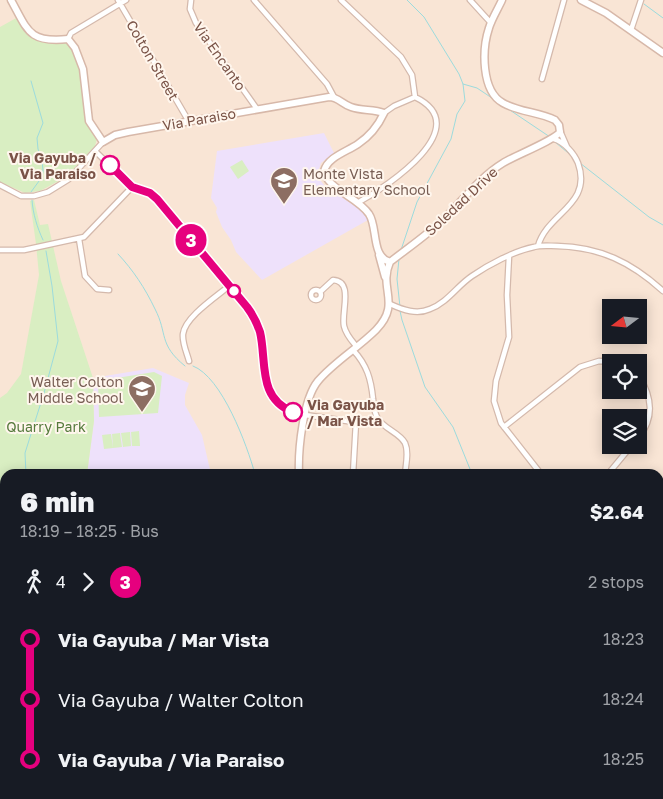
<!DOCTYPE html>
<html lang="en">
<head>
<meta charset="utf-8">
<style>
  body { margin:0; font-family:"Golos Text",sans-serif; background:#20242c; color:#f1f3f6; height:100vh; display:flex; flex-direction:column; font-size:19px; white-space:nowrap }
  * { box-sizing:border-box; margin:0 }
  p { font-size:16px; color:#9ea1a6 }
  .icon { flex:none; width:28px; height:28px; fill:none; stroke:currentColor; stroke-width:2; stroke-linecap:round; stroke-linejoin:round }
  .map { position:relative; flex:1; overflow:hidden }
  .sheet { position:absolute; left:0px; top:469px; width:664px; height:331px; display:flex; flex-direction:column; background:#171b24; border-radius:15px 15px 0 0; box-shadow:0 2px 12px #0003 }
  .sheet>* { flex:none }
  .badge { padding:0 10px; border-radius:16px; font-size:18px; line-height:32px }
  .needle { width:32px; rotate:254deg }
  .controls { position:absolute; left:602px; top:299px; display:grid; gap:10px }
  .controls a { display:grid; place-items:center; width:45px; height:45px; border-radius:0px; background:#171b24; box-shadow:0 2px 12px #0003; font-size:25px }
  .map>.badge { position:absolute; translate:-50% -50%; box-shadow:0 0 0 2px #fff }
  .legs { display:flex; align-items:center; gap:8px; height:55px; padding:0 20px; font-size:16px }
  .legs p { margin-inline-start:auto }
  .head { display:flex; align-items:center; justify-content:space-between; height:85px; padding:0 20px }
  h1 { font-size:28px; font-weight:800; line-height:38px }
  ul { padding:0 20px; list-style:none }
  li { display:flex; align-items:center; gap:18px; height:60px; font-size:19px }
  li i { display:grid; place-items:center; width:8px; height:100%; margin:0 6px; background:currentColor }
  li i::after { content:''; width:12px; height:12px; margin:-6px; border:4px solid; border-radius:50%; background:#171b24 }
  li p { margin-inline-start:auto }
  li:first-child i { background:linear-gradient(#0000 50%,currentColor 0) }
  li:last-child i { background:linear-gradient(currentColor 50%,#0000 0) }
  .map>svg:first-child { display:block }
</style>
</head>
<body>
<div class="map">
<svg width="663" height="799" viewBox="0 0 663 799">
  <rect width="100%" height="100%" fill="#fef1e5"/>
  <!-- residential -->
  <path fill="#f9e5d5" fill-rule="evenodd" d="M0,0H663V761L659,768V474H5V795H639L637,799H0ZM611,308H639V335H611ZM611,362H639V390H611ZM611,418H639V445H611Z"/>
  <!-- education -->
  <path fill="#eee1fb" d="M324,133L334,153L321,163L318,172L320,180L324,185L362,211L368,220L262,280L236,252L231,240L222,227L216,212L217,208L211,198L217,151Z
    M153,368L189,383L185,395V405L202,435L211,474H87L94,421L93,378Z"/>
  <!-- green -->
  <path fill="#d9eec2" d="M18,17C35,39 36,46 65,42L72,47L79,62L85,93L97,139L95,146L66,177L40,191L25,193L0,182V27Z
    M242,160L249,171L238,179L234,173L240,169L234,173L230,167Z
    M34,200L40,225L48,224L61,281L93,378L94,421L87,474H5V520L0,518V398L7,393L21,374L39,275L36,244L30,201Z
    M154,372L162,376L158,413L99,417L98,381Z
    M139,431L140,446H132L131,432Z
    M130,432L131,446L123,447L121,433Z
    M120,433L122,447L113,448L112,434Z
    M111,434L113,448L104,449L102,435Z"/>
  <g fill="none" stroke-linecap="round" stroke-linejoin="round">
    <!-- stream -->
    <path stroke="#9cdbdd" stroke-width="1" d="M644,4L663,18
      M31,81L43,123L37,138L38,149L42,159L43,171L42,177L31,192
      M463,84L477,88L550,137
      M555,142L573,157
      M580,163L649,217L663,225
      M32,200C33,214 37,227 43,240
      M401,250L417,202L451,139L457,114L465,101L463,84L459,74L424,17L407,0
      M118,254C133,270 145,288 155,309C168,334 158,344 185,366
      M399,259L397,279L400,307
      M400,311L402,320L425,387L453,427L472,474
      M193,366C222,377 247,445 255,474
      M26,474L25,453L44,393L58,341L52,286L46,251"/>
    <defs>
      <path id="street" d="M118,0L188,120
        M191,0L190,9L196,23L257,109
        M254,0L327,84L334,97
        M341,0L401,57L412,75L415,97
        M470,0L491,23
        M631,30L641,0
        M68,39L71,33L126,0
        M542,79L564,0
        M384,113L394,106L415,97
        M560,131L567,147
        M95,151L132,187L150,193L157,199L253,315L260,334L265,381L271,393L279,404L290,411L305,415L361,423L377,417
        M0,185L21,196H34L48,192L69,179L103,142
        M359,202C388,186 477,127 415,97
        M79,239L85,276L97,289L109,290
        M538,246C547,213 593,205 578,163C574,153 564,142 554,139
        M0,250H24L84,237L132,187
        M509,256L507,295L509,337L496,381L494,401L501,423L541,474
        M311 295a5 5 0 1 1 10 0a5 5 0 1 1-10 0Z
        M320,292L333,280C354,281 341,312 344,326C346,335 352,341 357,347
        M390,304C403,310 417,315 430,309C448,302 457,286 472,276C488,265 514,251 534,247C541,245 549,246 557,246C600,247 631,262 663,291
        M353,350C367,365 371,379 373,399C374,405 374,412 377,417C383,429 399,432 405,443C409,452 406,464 405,474
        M189,361C187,353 182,343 183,334C185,317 216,297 229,286
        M639,376C652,397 655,417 639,437
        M504,427L580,367L599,361L616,362
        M353,474L356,422
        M608,474L632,445
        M0,518L5,520
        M659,584L663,583
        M0,585L5,588
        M0,697L5,695
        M305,795L306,799
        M58,799L59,795
        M142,799L146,797L150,799
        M490,799L491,795"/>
      <path id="secondary" d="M11,0C28,31 29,43 68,39L75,48L83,69L89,121L103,142L115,135L128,132L329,97C338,97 342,104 351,107C362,111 373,109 384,113C378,126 370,136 358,144C346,152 328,157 324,171C326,188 359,198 369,214C378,227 371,257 390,262C378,289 402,303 376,330C358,348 334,362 318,381C303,399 298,450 299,474
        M581,0L606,13L663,53
        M379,255L385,277
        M390,262C408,248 427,235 444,219C463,200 480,177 503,163C514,156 555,140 560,132L559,125L555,120C539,112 519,112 503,103C481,91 482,49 489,28C492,18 498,9 502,0
        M659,502L663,498
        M659,559L663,570
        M0,732L5,733
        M659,785L663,781
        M204,795L210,799
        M272,799L288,795
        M646,799L649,795"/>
    </defs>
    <!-- street casing -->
    <use href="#street" stroke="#d4b9ac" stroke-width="7"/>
    <!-- secondary casing -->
    <use href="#secondary" stroke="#d7b8a9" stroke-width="9"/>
    <!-- street -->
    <use href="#street" stroke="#fff" stroke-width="4.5"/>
    <!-- secondary -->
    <use href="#secondary" stroke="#fff" stroke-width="6"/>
  </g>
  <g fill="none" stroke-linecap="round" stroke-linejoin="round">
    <defs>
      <path id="line-1" d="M110,165L132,187L150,193L157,199L247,307C253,315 257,323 260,332C267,361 257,398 293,412"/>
    </defs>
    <!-- line-1 casing -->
    <use href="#line-1" stroke="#fff" stroke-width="11"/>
    <!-- line-1 -->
    <use href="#line-1" stroke="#e6007e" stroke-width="8"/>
  </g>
  <!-- icons -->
  <defs>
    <symbol id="school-pin" viewBox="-11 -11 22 30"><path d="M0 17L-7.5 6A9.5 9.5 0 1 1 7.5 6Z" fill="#8d6e63" stroke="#fff6ed"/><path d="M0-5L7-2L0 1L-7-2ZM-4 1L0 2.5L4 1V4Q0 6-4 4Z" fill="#fff"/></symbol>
  </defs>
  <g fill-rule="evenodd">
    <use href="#school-pin" x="268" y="165" width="32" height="43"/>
    <use href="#school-pin" x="126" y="373" width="32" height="43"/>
  </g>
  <!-- markers -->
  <g fill="#fff" stroke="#e6007e" stroke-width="2.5">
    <circle cx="110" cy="165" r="9"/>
    <circle cx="234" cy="291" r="6"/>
    <circle cx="293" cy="412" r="9"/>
  </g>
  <g text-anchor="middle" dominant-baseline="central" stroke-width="4" stroke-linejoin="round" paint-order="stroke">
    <!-- street labels -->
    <g font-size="14" fill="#7a5347" stroke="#fff6ed">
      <text transform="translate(220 56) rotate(55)">Via Encanto</text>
      <text transform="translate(153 60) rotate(60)">Colton Street</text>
      <text transform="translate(199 119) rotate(-10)">Via Paraiso</text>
      <text transform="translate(461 201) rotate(-43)">Soledad Drive</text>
    </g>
    <!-- stop labels -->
    <g font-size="14" font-weight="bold" fill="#7a5347" stroke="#fff6ed" text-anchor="end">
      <text x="96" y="157">Via Gayuba /<tspan x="96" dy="16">Via Paraiso</tspan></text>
      <text x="307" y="404" text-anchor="start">Via Gayuba<tspan x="307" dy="16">/ Mar Vista</tspan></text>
    </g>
    <!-- education labels -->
    <g font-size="14" fill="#785e54" stroke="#fff6ed" text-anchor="start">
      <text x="303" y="173">Monte Vista<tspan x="303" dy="16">Elementary School</tspan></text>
      <text x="123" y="381" text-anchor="end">Walter Colton<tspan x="123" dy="16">Middle School</tspan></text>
    </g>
    <!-- park labels -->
    <g font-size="14" fill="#567a3c" stroke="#fff6ed">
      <text x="46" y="426">Quarry Park</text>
    </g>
  </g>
</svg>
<div class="controls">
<a><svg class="needle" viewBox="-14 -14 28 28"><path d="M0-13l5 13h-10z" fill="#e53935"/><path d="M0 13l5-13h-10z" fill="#9ea1a6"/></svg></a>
<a><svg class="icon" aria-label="locate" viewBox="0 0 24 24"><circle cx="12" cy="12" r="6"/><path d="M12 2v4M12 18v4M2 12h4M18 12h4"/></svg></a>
<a><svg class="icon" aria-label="layers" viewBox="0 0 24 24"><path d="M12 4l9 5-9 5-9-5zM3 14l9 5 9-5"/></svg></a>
</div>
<b class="badge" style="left:191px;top:240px;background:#e6007e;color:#fff">3</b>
<section class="sheet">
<div class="head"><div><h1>6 min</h1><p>18:19 – 18:25 · Bus</p></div><b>$2.64</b></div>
<div class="legs"><svg class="icon" aria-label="walk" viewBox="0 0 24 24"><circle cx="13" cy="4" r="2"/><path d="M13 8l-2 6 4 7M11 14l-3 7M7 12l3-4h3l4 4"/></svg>4<svg class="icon" aria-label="forward" viewBox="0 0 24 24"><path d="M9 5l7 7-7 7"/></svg><b class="badge" style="background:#e6007e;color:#fff">3</b><p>2 stops</p></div>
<ul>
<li><i style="color:#e6007e"></i><b>Via Gayuba / Mar Vista</b><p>18:23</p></li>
<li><i style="color:#e6007e"></i><span>Via Gayuba / Walter Colton</span><p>18:24</p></li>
<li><i style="color:#e6007e"></i><b>Via Gayuba / Via Paraiso</b><p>18:25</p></li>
</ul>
</section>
</div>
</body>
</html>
